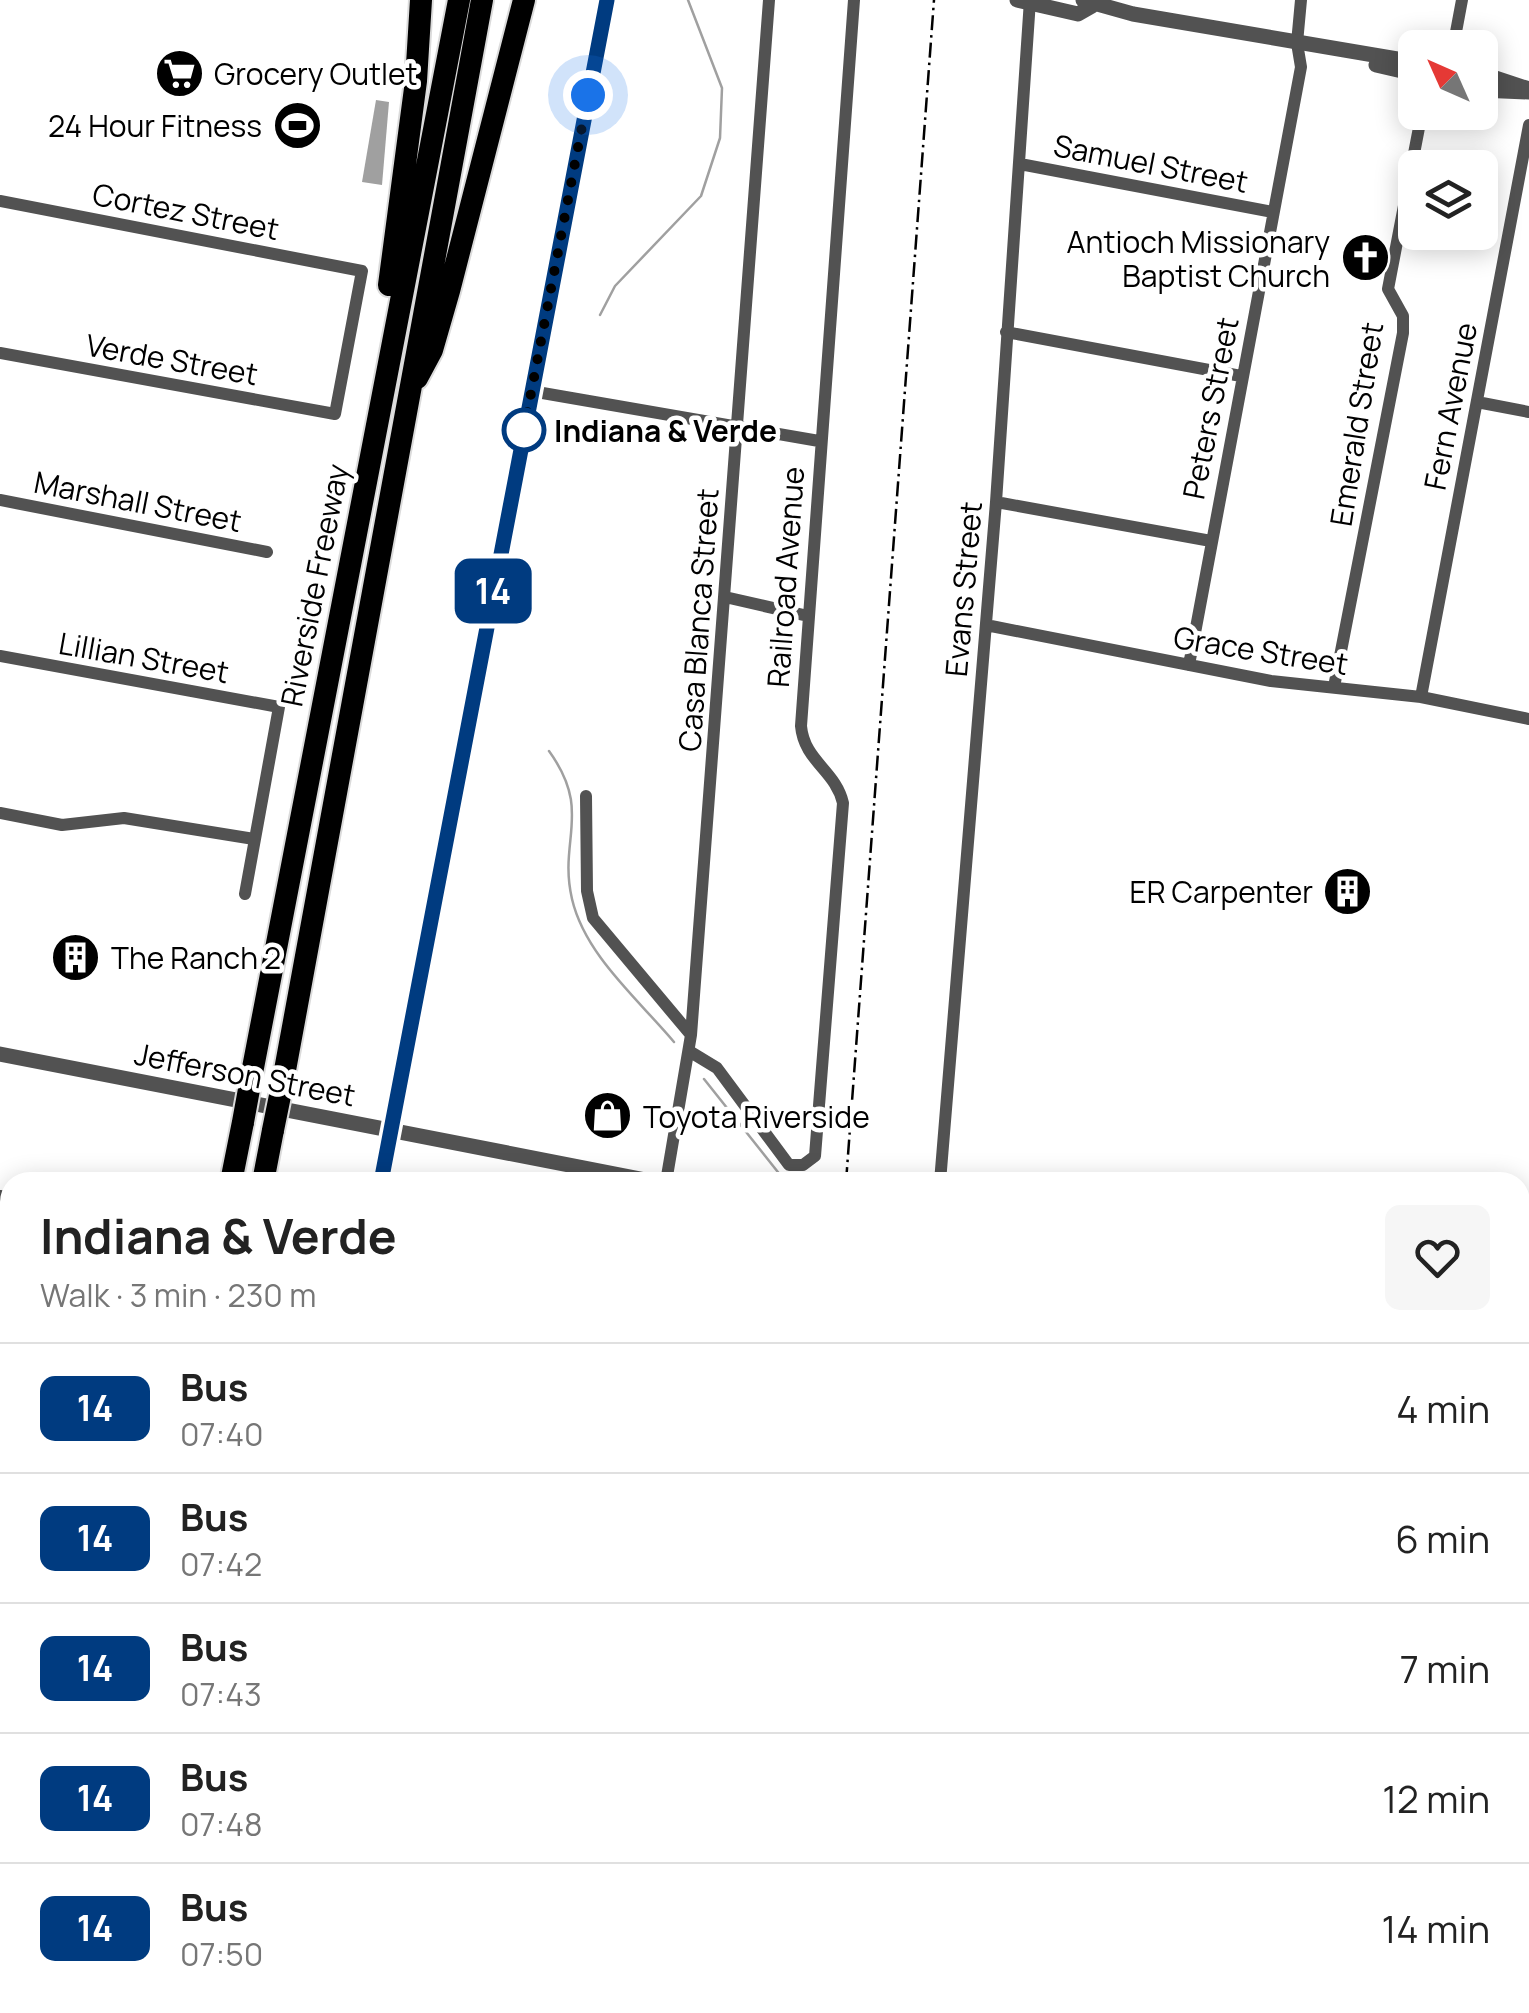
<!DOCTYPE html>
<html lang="en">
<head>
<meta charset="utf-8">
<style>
  body { margin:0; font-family:Manrope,sans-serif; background:#f6f6f6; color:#222; height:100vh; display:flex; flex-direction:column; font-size:38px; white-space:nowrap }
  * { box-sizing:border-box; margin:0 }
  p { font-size:32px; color:#767676 }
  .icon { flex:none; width:55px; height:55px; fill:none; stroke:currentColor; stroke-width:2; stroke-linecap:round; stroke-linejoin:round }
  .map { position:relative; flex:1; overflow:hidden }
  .drawer { position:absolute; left:0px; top:1172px; width:1530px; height:842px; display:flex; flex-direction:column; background:#fff; border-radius:30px 30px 0 0; box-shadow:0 5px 25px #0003 }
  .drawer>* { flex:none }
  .badge { padding:0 20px; border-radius:15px; font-size:35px; line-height:65px }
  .needle { width:65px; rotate:315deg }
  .controls { position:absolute; left:1398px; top:30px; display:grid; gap:20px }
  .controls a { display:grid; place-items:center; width:100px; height:100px; border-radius:15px; background:#fff; box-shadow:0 5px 25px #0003; font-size:50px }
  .you { position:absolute; width:50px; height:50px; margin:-25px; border:8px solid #fff; border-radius:50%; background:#1a73e8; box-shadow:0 0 0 15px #1a73e833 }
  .map>.badge { position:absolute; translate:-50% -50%; box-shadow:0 0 0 5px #fff }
  .round { display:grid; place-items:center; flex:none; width:105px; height:105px; border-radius:15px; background:#f6f6f6 }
  .head { display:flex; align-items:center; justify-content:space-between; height:170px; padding:0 40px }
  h1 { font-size:48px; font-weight:700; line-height:75px }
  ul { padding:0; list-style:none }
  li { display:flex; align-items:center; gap:30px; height:130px; padding:0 40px; border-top:2px solid #e0e0e0 }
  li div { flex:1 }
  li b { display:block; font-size:38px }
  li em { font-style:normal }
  li .badge { min-width:110px; font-weight:700; text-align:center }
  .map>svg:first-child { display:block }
</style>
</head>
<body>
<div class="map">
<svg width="1529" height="2013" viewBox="0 0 1529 2013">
  <rect width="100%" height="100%" fill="#fff"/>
  <!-- water -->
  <path fill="#a0a0a0" d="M376,100L389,102L382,185L362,182Z"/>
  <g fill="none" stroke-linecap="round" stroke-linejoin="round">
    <!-- stream -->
    <path stroke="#a0a0a0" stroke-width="2.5" d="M600,315L615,286L701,196L720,138L722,88L688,0
      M549,751C593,812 558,839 572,899C585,955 638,999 674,1042
      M704,1079L785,1181"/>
    <defs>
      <path id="motorway" d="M389,285L416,81L421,0
        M417,378L432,350L449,291L524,0
        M252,1073L459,0
        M283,1081L482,0
        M231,1182L243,1122
        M263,1182L273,1130
        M52,2013L55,2005
        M84,2013L86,2005
        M102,2013L103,2005
        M120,2013L121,2005"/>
    </defs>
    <!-- motorway casing -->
    <use href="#motorway" stroke="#dbdbdb" stroke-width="26"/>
    <!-- minor -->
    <path stroke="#525252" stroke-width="12" d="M1453,48L1462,0
      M1020,164L1273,212
      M0,201L362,271L335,414L0,353
      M1006,332L1241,376
      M531,391L819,441
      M1477,402L1529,412
      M0,500L267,552
      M996,502L1211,541
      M725,597L808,616
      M986,625L1271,681L1421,697L1529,719
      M0,656L279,707L245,894
      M1189,665L1301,67L1297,43L1301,0
      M1334,687L1403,333V316L1388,289L1422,112
      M1421,697L1529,125
      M586,796L587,891L593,918L691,1035
      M0,813L62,825L124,818L254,839
      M689,1051L717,1068L789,1165H803L815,1156L843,803C836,771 804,761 801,726L854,0
      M666,1182L691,1035L769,0
      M940,1182L996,502L1030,0
      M0,1196L10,1198
      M0,1321L10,1323
      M0,1465L10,1467
      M0,1610L10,1612
      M0,1764L10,1766
      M0,1916L10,1918
      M1520,1974L1529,1976
      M19,2013L21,2005
      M437,2013L439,2005
      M742,2013L743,2005"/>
    <!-- tertiary -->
    <path stroke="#525252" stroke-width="15" d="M1017,0L1078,14L1092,6
      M1083,0L1133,14L1415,62
      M1376,65L1415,74
      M1480,73L1529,89
      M1480,90L1529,92
      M0,1054L656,1182
      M1520,1343L1529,1345
      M1520,1808L1529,1760
      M1481,2013L1483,2005"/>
    <!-- secondary -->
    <path stroke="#1f1f1f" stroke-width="18" d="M381,1182L607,0
      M222,2013L223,2005"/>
    <!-- motorway -->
    <use href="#motorway" stroke="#000" stroke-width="22"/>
    <!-- rail -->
    <path stroke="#000" stroke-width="2.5" stroke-dasharray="15 5 2.5 5" stroke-linecap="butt" d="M846,1182L934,0
      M780,2013L781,2005"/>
    <defs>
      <path id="motorway-bridge" d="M243,1122L252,1073
        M273,1130L283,1081"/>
    </defs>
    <!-- motorway-bridge casing -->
    <use href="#motorway-bridge" stroke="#dbdbdb" stroke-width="26" stroke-linecap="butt"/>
    <!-- motorway-bridge -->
    <use href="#motorway-bridge" stroke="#000" stroke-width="22"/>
  </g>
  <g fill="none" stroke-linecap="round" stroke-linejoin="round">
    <defs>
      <path id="line" d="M381,1182L607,0"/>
    </defs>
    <!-- line casing -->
    <use href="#line" stroke="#fff" stroke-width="22"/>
    <!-- line -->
    <use href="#line" stroke="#003b80" stroke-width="15"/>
    <!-- walk -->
    <path stroke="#000" stroke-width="10" stroke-dasharray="0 18" d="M524,430L588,95"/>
  </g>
  <!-- icons -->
  <defs>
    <symbol id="supermarket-disc" viewBox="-11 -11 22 22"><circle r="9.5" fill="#000" stroke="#fff"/><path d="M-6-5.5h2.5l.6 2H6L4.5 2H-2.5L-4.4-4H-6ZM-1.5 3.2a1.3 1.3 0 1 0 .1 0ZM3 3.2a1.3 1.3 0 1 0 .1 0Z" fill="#fff"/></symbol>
    <symbol id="stadium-disc" viewBox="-11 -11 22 22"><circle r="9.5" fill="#000" stroke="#fff"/><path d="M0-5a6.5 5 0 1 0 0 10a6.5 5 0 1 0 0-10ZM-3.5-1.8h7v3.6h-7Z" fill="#fff"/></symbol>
    <symbol id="church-disc" viewBox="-11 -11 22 22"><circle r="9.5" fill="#000" stroke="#fff"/><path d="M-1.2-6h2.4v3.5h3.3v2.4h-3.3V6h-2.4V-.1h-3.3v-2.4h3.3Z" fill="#fff"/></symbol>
    <symbol id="building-disc" viewBox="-11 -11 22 22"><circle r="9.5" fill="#000" stroke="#fff"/><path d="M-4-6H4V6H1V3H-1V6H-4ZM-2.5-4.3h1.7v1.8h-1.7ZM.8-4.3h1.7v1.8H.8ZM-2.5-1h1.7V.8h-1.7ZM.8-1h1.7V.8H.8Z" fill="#fff"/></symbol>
    <symbol id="shop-disc" viewBox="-11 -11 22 22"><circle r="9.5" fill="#000" stroke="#fff"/><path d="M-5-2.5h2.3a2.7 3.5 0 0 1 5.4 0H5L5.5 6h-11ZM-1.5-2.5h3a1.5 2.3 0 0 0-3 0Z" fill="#fff"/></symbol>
  </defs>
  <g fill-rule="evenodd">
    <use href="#supermarket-disc" x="152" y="46" width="55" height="55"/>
    <use href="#stadium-disc" x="270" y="98" width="55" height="55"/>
    <use href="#church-disc" x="1338" y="230" width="55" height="55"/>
    <use href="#building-disc" x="1320" y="864" width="55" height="55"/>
    <use href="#building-disc" x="48" y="930" width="55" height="55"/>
    <use href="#shop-disc" x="580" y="1088" width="55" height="55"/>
  </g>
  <!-- markers -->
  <circle fill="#fff" stroke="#003b80" stroke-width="5" cx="524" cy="430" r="20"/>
  <g text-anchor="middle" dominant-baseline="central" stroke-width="9" stroke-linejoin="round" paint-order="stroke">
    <!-- poi labels -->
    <g font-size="30" fill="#000" stroke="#fff" text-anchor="start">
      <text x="214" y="73">Grocery Outlet</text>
      <text x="262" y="125" text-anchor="end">24 Hour Fitness</text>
      <text x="1330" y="241" text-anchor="end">Antioch Missionary<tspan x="1330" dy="34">Baptist Church</tspan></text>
      <text x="1313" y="891" text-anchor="end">ER Carpenter</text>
      <text x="111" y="957">The Ranch 2</text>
      <text x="643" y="1116">Toyota Riverside</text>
    </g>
    <!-- street labels -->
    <g font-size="30" fill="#000" stroke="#fff">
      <text transform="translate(1151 163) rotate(11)">Samuel Street</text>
      <text transform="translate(186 211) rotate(11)">Cortez Street</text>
      <text transform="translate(172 359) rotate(10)">Verde Street</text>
      <text transform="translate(1450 406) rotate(-79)">Fern Avenue</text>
      <text transform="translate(1210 408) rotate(-79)">Peters Street</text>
      <text transform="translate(1356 424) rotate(-81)">Emerald Street</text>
      <text transform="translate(138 501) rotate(11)">Marshall Street</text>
      <text transform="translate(785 577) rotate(-86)">Railroad Avenue</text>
      <text transform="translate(314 585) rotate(-79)">Riverside Freeway</text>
      <text transform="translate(963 589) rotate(-85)">Evans Street</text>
      <text transform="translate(698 620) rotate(-86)">Casa Blanca Street</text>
      <text transform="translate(1261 650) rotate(9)">Grace Street</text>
      <text transform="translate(144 657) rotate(10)">Lillian Street</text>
      <text transform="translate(245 1074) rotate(11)">Jefferson Street</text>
    </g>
    <!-- stop labels -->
    <g font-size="30" font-weight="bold" fill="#000" stroke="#fff" text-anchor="start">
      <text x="554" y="430">Indiana &amp; Verde</text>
    </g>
  </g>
</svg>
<div class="controls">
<a><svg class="needle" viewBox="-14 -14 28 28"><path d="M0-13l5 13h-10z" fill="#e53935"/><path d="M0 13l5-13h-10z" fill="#767676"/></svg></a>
<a><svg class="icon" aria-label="layers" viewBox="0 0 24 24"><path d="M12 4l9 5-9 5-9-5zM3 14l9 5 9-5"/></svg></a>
</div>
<div class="you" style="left:588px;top:95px"></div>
<b class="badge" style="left:493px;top:591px;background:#003b80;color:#fff">14</b>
<section class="drawer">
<div class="head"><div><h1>Indiana &amp; Verde</h1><p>Walk · 3 min · 230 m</p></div><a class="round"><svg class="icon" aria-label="heart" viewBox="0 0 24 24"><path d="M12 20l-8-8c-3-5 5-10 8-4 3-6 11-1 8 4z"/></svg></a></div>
<ul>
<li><span class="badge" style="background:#003b80;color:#fff">14</span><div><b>Bus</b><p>07:40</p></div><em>4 min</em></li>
<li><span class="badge" style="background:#003b80;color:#fff">14</span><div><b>Bus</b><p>07:42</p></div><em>6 min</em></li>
<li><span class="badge" style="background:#003b80;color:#fff">14</span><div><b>Bus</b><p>07:43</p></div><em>7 min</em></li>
<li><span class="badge" style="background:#003b80;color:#fff">14</span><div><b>Bus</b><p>07:48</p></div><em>12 min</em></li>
<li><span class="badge" style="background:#003b80;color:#fff">14</span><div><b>Bus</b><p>07:50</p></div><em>14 min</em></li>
</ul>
</section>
</div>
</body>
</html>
